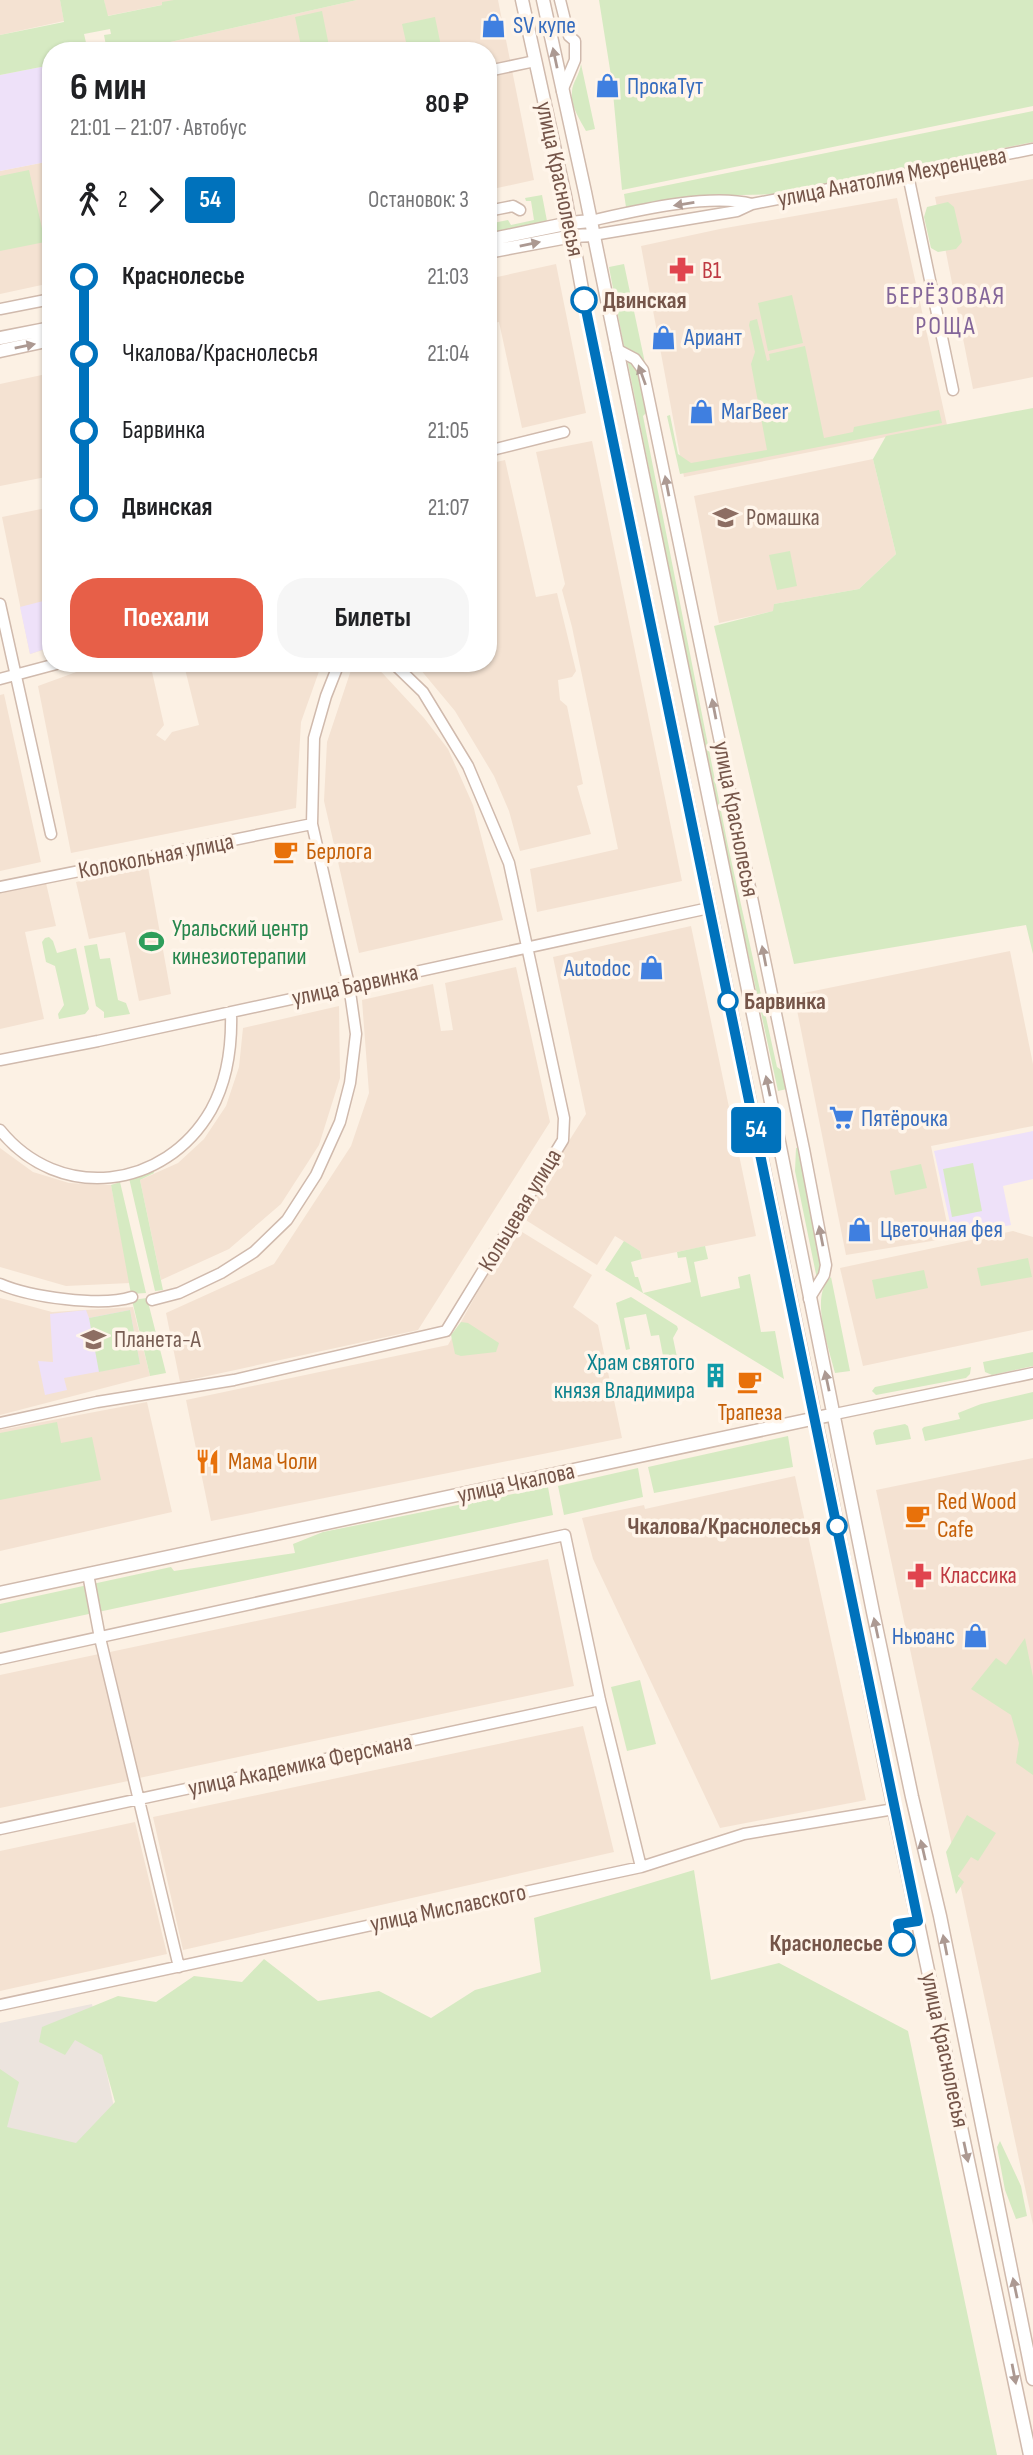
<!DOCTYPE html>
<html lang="ru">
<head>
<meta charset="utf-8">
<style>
  body { margin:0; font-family:"Sofia Sans Condensed",sans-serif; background:#f6f6f6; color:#202124; height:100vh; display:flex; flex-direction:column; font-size:26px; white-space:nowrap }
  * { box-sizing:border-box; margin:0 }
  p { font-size:23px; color:#757577 }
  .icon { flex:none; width:38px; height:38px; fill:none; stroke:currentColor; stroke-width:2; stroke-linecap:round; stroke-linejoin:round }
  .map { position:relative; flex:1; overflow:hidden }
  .sheet { position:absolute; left:42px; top:42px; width:455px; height:630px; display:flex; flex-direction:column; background:#fff; border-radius:28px; box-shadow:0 2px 5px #0004 }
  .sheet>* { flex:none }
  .badge { padding:0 14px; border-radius:5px; font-size:24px; line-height:46px }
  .map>.badge { position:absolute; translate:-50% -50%; box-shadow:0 0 0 4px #fff }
  .legs { display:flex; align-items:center; gap:10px; height:77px; padding:0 28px; font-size:23px }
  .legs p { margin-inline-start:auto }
  .overview { display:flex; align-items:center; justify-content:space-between; height:119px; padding:0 28px }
  h1 { font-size:38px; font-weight:700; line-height:52px }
  .button { display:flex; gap:14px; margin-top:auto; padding:14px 28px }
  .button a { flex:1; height:80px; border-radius:28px; background:#e75f48; color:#fff; font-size:28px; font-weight:700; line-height:80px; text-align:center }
  .button a+a { background:#f6f6f6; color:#202124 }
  ul { padding:0 28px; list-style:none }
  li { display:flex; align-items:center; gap:24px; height:77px; font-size:26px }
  li i { display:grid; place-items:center; width:10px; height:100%; margin:0 9px; background:currentColor }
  li i::after { content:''; width:18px; height:18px; margin:-9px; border:5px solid; border-radius:50%; background:#fff }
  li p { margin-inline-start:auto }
  li:first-child i { background:linear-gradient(#0000 50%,currentColor 0) }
  li:last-child i { background:linear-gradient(currentColor 50%,#0000 0) }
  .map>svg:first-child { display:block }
</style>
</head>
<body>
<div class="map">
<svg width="1033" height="2455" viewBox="0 0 1033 2455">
  <rect width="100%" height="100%" fill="#fcf1e4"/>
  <!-- residential -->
  <path fill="#f4e2d2" d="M0,0H60L64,21L0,35Z
    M104,0H186L107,16Z
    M357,0H498L534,180L488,190V51H130Z
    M51,161V283L0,294V171Z
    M1033,179V377L973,389L935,197Z
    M897,198L947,425L684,477L641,246L720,229Z
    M556,264L586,413L522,428L499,322L488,324V279Z
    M51,373V451L44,452L46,477L0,486V384Z
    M592,441L682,881L537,912L530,869L618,849L572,627L562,590L565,584L536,452Z
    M873,459L896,554L859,589L774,604V611L719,623L694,496Z
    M505,460L536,597L557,593L576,671L572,677L558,680L560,700L567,706L583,784L577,786L591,834L520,851L509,811L494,776L455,711L415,663H488V464Z
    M51,507V647L30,654L2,517Z
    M101,663H150L164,725L156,735L165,741L172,732L199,725L185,669L182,663H322L301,722L296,808L71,853L38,686Z
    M374,664L424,718L448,749L473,805L503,920L359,953L324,801L327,742L351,670Z
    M4,694L41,862L0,871V695Z
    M148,867L171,994L139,1001L125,932L89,939L76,882Z
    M46,883L56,926L25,932L44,1019L0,1029V891Z
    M691,926L756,1236L642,1259L640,1251L615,1236L597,1265L521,1217L586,1114L553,957Z
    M1010,951L1033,1064V1126L931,1146L950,1238L846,1255L794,995Z
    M516,967L550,1122L418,1330L180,1382L166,1313L274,1264L351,1146L369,1093L362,1000L433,984L441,1031L453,1030L445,983Z
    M339,1006L340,1078L319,1145L281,1204L229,1249L161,1280L140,1180L178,1163L204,1139L226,1106L239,1067L243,1028Z
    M0,1148L33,1172L69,1183L111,1185L130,1283L66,1286L0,1267Z
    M514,1227L592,1275L573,1307L598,1325L622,1438L211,1521L186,1400L448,1345Z
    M1013,1231L1033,1237V1330L863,1366L840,1268Z
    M0,1298L52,1312L133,1307L150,1376L0,1415Z
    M147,1402L172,1512L0,1551V1430Z
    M1033,1458V2225L876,1490Z
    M795,1476L866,1800L720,1828L593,1559L582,1518L644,1505L645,1509Z
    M548,1559L574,1686L139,1778L110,1652Z
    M99,1654L128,1781L0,1808V1675Z
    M583,1726L614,1852L183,1950L153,1817Z
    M135,1822L167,1954L0,1991V1851Z"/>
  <!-- industrial -->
  <path fill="#ece4de" d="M92,2004L129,2177L0,2203V2023Z"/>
  <!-- education -->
  <path fill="#eee1f9" d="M51,65V161L0,171V75Z
    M51,599V647L30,654L20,607Z
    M1033,1131V1179L1003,1186L1011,1225L953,1236L934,1151Z
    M86,1310L89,1318L130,1310L140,1364L64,1378L67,1390L45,1395L38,1361L53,1362L50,1314Z"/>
  <!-- green -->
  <path fill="#d6eac2" d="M60,0H104L108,16L162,5V2L174,0H357L130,51H107L104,35L111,34L110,29L84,34L88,51H51V65L0,75V35L64,22Z
    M599,0H1033V106L622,190L612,82Z
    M322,11L330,51H302L295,17Z
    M435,17L442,51H408L402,24Z
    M581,64L595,129L586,131C580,120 570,105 572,92C572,83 580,74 581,64Z
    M1033,111V142L781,194L695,196L626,207L624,194Z
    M29,170L45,242L0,251V176Z
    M542,195L547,221L488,234V224L508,220L511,225L534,220L531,201H526L525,198Z
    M948,202L954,207L962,242L956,249L938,252L931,248L924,217L927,207Z
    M624,264L645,363L644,365L624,347L609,267Z
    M792,295L803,343L768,351L758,303Z
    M757,319L767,361L770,360L769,354L805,346L824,438L853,432L854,427L939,410L942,423L680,474L667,416L670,415L678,454L691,463L767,450L751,364L755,352L749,325L750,321Z
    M627,359L631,360L639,370L647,412L643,416L728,846L777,1067L784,1072L787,1089L778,1091L725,847Z
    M1033,408V954L1026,925L794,964L714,626L773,611L774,604L859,589L896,554L873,459L886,436Z
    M790,551L797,586L777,590L769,555Z
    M49,937L53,941L57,953L76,948L89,1009L85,1014L59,1019L58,1014L64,1005L55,966L46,962L42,942L45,938Z
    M97,944L100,959L110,958L118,1000L126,1003L130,1014L104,1018V1012L96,1006L84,946Z
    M799,1147L823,1262L817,1279L795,1171L796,1148Z
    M973,1163L982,1211L952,1217L943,1169Z
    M921,1164L927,1188L895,1195L890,1171Z
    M153,1169L154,1173L140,1180L163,1290L155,1291L129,1178Z
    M120,1182L146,1293L131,1294L111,1185Z
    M624,1241L640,1251L642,1259L631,1262L635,1277H638L643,1293L691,1282L686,1257L678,1258L677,1252L705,1246L708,1259L694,1262L701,1297L740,1288L738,1277L750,1274L761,1332L775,1331L784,1379L605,1270Z
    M1028,1258L1032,1277L981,1286L977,1268Z
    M924,1270L928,1288L876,1299L872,1280Z
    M831,1277L850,1371L835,1373C829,1348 809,1295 831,1277Z
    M631,1297L677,1326L678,1329L673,1338L678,1362L665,1366L659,1335L651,1336L646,1314L624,1318L630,1349L626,1350L616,1303Z
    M147,1298L166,1373L150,1376L132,1300Z
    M130,1310L140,1364L99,1372L89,1318Z
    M461,1322L468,1323L499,1343L496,1352L461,1356L455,1354L451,1335Z
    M1033,1352V1366L992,1375L985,1372L983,1362Z
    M971,1367L970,1374L966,1378L876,1395L872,1391L875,1387Z
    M1033,1392V1419L925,1441L922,1429L924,1427L960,1419L958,1413L981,1404Z
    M57,1422L61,1443L92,1437L101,1480L0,1500V1433Z
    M905,1424L908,1426L911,1439L876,1445L873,1433L875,1430Z
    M788,1436L793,1467L654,1493L648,1467Z
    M638,1468L643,1497L564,1515L558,1486Z
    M548,1487L553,1515L0,1633V1604L171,1567L174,1571L295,1553L293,1544L323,1532Z
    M1025,1638L1033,1677V1775L1016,1763L1019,1743L1011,1715L971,1689L996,1658L1006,1665Z
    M640,1680L656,1744L627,1751L611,1687Z
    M967,1815L996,1833L978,1861L971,1857L958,1876L964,1882L956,1894L946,1852Z
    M694,1870L711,1980L779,1963L908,2031L997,2455H0V2069L19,2082L7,2127L76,2143L115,2102L102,2055L75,2040L65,2055L39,2042L42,2027L118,1996L156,2002L194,1976L242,1982L264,1959L318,2001L379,1991L431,2018L475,1990L541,1972L534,1918Z
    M1000,2141L1021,2186L1027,2216L1016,2219L1005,2190L997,2147Z"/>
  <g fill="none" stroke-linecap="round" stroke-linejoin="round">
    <defs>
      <path id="minor" d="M560,0L569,36L575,41V60L562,91
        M488,71L535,61
        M908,175L953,390
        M488,211L513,206L520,210
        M590,221C635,211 708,193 752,204
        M593,235L737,211L752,204L1033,149
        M0,309L51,299
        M616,349L635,359L643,370L804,1149L826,1265L824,1275L809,1299
        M488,451L564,432
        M0,604L51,834
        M0,679L60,663
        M0,887L312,824
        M0,1060L98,1041L709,908
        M0,1130C59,1203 165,1190 211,1110C227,1081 232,1045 231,1012
        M0,1284C30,1297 101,1307 132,1297
        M152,1300L179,1293L221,1273L254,1252L287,1220L316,1175L340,1122L350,1083L356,1034L349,985L312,824L314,738L326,696L339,663
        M835,1414L1033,1373
        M0,1423L97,1402L234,1380L446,1331L563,1140L564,1118L509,863L468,766L423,692L393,663
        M88,1574L100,1638L179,1967
        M0,1659L565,1535L600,1700L641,1867
        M0,1829L600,1700
        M0,2005L641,1867L744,1834L894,1809"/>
      <path id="tertiary" d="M522,0L565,196L584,300L826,1470L886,1771L1030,2455
        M543,0L585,192L772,1107L873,1612L912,1797L940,1916L1033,2379
        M488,240L570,223L590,221
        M488,252L573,236L593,235
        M0,338L51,328
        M0,351L51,340
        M0,1593L835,1414"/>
    </defs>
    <!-- minor casing -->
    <use href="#minor" stroke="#d0baad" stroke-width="13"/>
    <!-- tertiary casing -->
    <use href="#tertiary" stroke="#d0baad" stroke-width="15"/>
    <!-- minor -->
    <use href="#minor" stroke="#fff" stroke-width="10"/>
    <!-- tertiary -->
    <use href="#tertiary" stroke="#fff" stroke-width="12"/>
  </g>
  <!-- one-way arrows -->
  <defs><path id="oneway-solid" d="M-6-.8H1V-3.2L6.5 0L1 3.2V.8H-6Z" transform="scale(1.75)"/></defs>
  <g fill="#ac9992">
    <use href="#oneway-solid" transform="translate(555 58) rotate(-102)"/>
    <use href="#oneway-solid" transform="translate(684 204) rotate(171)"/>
    <use href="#oneway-solid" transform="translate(530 244) rotate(-11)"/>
    <use href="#oneway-solid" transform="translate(25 346) rotate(-11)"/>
    <use href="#oneway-solid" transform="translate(642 375) rotate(-110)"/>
    <use href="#oneway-solid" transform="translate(667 486) rotate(-101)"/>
    <use href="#oneway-solid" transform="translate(714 709) rotate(-101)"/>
    <use href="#oneway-solid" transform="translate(764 956) rotate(-101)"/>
    <use href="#oneway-solid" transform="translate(768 1086) rotate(-102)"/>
    <use href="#oneway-solid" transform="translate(821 1236) rotate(-101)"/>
    <use href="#oneway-solid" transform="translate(827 1381) rotate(-102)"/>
    <use href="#oneway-solid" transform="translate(876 1628) rotate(-102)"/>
    <use href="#oneway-solid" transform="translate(923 1850) rotate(-103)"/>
    <use href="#oneway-solid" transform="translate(945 1945) rotate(-101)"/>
    <use href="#oneway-solid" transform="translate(966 2152) rotate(78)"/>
    <use href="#oneway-solid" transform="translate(1015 2288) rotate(-102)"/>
    <use href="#oneway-solid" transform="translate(1014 2374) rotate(79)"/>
  </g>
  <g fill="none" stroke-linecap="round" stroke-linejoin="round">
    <defs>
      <path id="line-1" d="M584,300L918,1921L898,1924L902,1943"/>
    </defs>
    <!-- line-1 casing -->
    <use href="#line-1" stroke="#fff" stroke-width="16"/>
    <!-- line-1 -->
    <use href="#line-1" stroke="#0072bc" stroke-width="10"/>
  </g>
  <!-- icons -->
  <defs>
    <symbol id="shop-bare" viewBox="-9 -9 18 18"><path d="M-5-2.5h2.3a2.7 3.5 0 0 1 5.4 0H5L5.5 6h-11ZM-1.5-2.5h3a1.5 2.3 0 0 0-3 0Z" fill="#3f7fe0" stroke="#fff5ea" stroke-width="2.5" paint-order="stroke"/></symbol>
    <symbol id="pharmacy-bare" viewBox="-9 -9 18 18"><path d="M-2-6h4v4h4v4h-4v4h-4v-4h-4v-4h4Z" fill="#e0444e" stroke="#fff5ea" stroke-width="2.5" paint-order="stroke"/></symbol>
    <symbol id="school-bare" viewBox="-9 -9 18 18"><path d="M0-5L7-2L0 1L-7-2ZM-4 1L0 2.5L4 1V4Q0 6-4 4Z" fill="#8d6e63" stroke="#fff5ea" stroke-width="2.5" paint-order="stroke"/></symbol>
    <symbol id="cafe-bare" viewBox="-9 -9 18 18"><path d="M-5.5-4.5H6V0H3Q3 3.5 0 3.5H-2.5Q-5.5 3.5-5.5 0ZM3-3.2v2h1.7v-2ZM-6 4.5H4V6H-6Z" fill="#e8710a" stroke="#fff5ea" stroke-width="2.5" paint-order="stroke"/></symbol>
    <symbol id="stadium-bare" viewBox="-9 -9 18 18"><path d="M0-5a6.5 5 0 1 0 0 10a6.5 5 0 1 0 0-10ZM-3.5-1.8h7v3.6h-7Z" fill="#2e9e5b" stroke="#fff5ea" stroke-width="2.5" paint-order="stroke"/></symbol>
    <symbol id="supermarket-bare" viewBox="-9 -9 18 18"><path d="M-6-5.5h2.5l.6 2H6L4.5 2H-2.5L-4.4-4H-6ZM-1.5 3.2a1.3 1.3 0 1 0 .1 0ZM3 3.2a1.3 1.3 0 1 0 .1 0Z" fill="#3f7fe0" stroke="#fff5ea" stroke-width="2.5" paint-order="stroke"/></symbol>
    <symbol id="building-bare" viewBox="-9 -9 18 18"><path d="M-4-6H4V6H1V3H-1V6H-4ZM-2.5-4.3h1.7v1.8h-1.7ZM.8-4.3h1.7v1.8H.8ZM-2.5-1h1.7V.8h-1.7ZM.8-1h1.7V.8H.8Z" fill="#0f9aa8" stroke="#fff5ea" stroke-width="2.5" paint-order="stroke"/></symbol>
    <symbol id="restaurant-bare" viewBox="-9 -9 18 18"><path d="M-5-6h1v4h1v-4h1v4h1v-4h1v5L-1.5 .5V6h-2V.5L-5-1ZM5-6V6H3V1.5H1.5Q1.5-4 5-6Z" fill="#e8710a" stroke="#fff5ea" stroke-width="2.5" paint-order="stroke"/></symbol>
  </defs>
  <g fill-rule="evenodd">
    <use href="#shop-bare" x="476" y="8" width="35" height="35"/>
    <use href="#shop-bare" x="590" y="68" width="35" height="35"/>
    <use href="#pharmacy-bare" x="664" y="252" width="35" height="35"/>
    <use href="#shop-bare" x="646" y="320" width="35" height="35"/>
    <use href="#shop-bare" x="684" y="394" width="35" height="35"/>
    <use href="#school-bare" x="708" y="500" width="35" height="35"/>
    <use href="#cafe-bare" x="268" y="834" width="35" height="35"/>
    <use href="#stadium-bare" x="134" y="924" width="35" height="35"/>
    <use href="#shop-bare" x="634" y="950" width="35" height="35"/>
    <use href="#supermarket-bare" x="824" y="1100" width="35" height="35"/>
    <use href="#shop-bare" x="842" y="1212" width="35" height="35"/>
    <use href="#school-bare" x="76" y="1322" width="35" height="35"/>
    <use href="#building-bare" x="698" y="1358" width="35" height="35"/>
    <use href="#cafe-bare" x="732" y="1364" width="35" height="35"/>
    <use href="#restaurant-bare" x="190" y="1444" width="35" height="35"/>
    <use href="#cafe-bare" x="900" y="1498" width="35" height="35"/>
    <use href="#pharmacy-bare" x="902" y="1558" width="35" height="35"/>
    <use href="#shop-bare" x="958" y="1618" width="35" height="35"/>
  </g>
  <!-- markers -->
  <g fill="#fff" stroke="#0072bc" stroke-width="3.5">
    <circle cx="584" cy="300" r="12"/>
    <circle cx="728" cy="1001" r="9"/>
    <circle cx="837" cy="1526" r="9"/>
    <circle cx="902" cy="1943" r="12"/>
  </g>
  <g text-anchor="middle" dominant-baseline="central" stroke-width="7" stroke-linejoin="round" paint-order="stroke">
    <!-- shop labels -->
    <g font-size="24" fill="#366cbe" stroke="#fff5ea" text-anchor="start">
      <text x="513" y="25">SV купе</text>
      <text x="627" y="86">ПрокаТут</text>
      <text x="684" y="337">Ариант</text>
      <text x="721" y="411">МагBeer</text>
      <text x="631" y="968" text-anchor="end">Autodoc</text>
      <text x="861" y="1118">Пятёрочка</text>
      <text x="880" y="1229">Цветочная фея</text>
      <text x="955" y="1636" text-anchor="end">Ньюанс</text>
    </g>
    <!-- street labels -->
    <g font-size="24" fill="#755549" stroke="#fff5ea">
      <text transform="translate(892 177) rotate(-11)">улица Анатолия Мехренцева</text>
      <text transform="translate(560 179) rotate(78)">улица Краснолесья</text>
      <text transform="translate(736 819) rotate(79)">улица Краснолесья</text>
      <text transform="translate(156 856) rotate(-11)">Колокольная улица</text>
      <text transform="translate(355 985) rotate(-12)">улица Барвинка</text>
      <text transform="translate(520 1210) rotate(-59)">Кольцевая улица</text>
      <text transform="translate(516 1483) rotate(-12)">улица Чкалова</text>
      <text transform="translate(300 1765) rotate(-12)">улица Академика Ферсмана</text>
      <text transform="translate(448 1908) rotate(-12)">улица Миславского</text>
      <text transform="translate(945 2050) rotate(78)">улица Краснолесья</text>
    </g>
    <!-- health labels -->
    <g font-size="24" fill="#be3a42" stroke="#fff5ea" text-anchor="start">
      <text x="702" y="270">B1</text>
      <text x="940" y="1575">Классика</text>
    </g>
    <!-- stop labels -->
    <g font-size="24" font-weight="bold" fill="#755549" stroke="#fff5ea" text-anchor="start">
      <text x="603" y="300">Двинская</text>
      <text x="744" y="1001">Барвинка</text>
      <text x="821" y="1526" text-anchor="end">Чкалова/Краснолесья</text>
      <text x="883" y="1943" text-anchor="end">Краснолесье</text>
    </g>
    <!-- education labels -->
    <g font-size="24" fill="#785e54" stroke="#fff5ea" text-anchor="start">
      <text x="746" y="517">Ромашка</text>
      <text x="114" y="1339">Планета-А</text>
    </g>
    <!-- food labels -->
    <g font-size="24" fill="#c56008" stroke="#fff5ea" text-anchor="start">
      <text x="306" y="851">Берлога</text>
      <text x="750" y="1412" text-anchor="middle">Трапеза</text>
      <text x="228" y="1461">Мама Чоли</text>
      <text x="937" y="1501">Red Wood<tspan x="937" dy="28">Cafe</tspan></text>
    </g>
    <!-- leisure labels -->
    <g font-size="24" fill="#27864d" stroke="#fff5ea" text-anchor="start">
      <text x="172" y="928">Уральский центр<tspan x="172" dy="28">кинезиотерапии</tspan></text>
    </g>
    <!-- culture labels -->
    <g font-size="24" fill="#0d838f" stroke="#fff5ea" text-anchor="end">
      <text x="695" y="1362">Храм святого<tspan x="695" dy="28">князя Владимира</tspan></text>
    </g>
    <!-- neighbourhood labels -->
    <g font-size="26" letter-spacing="2" fill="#836599" stroke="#fff5ea">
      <text x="946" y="296">БЕРЁЗОВАЯ<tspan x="946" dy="30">РОЩА</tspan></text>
    </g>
  </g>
</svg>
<b class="badge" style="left:756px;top:1130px;background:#0072bc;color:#fff">54</b>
<section class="sheet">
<div class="overview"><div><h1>6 мин</h1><p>21:01 – 21:07 · Автобус</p></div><b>80 ₽</b></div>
<div class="legs"><svg class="icon" aria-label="walk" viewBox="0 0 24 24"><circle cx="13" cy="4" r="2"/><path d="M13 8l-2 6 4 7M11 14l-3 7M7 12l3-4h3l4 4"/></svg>2<svg class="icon" aria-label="forward" viewBox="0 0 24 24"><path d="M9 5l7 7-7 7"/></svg><b class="badge" style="background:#0072bc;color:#fff">54</b><p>Остановок: 3</p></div>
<ul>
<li><i style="color:#0072bc"></i><b>Краснолесье</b><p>21:03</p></li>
<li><i style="color:#0072bc"></i><span>Чкалова/Краснолесья</span><p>21:04</p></li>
<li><i style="color:#0072bc"></i><span>Барвинка</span><p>21:05</p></li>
<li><i style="color:#0072bc"></i><b>Двинская</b><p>21:07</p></li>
</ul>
<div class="button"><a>Поехали</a><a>Билеты</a></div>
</section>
</div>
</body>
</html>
